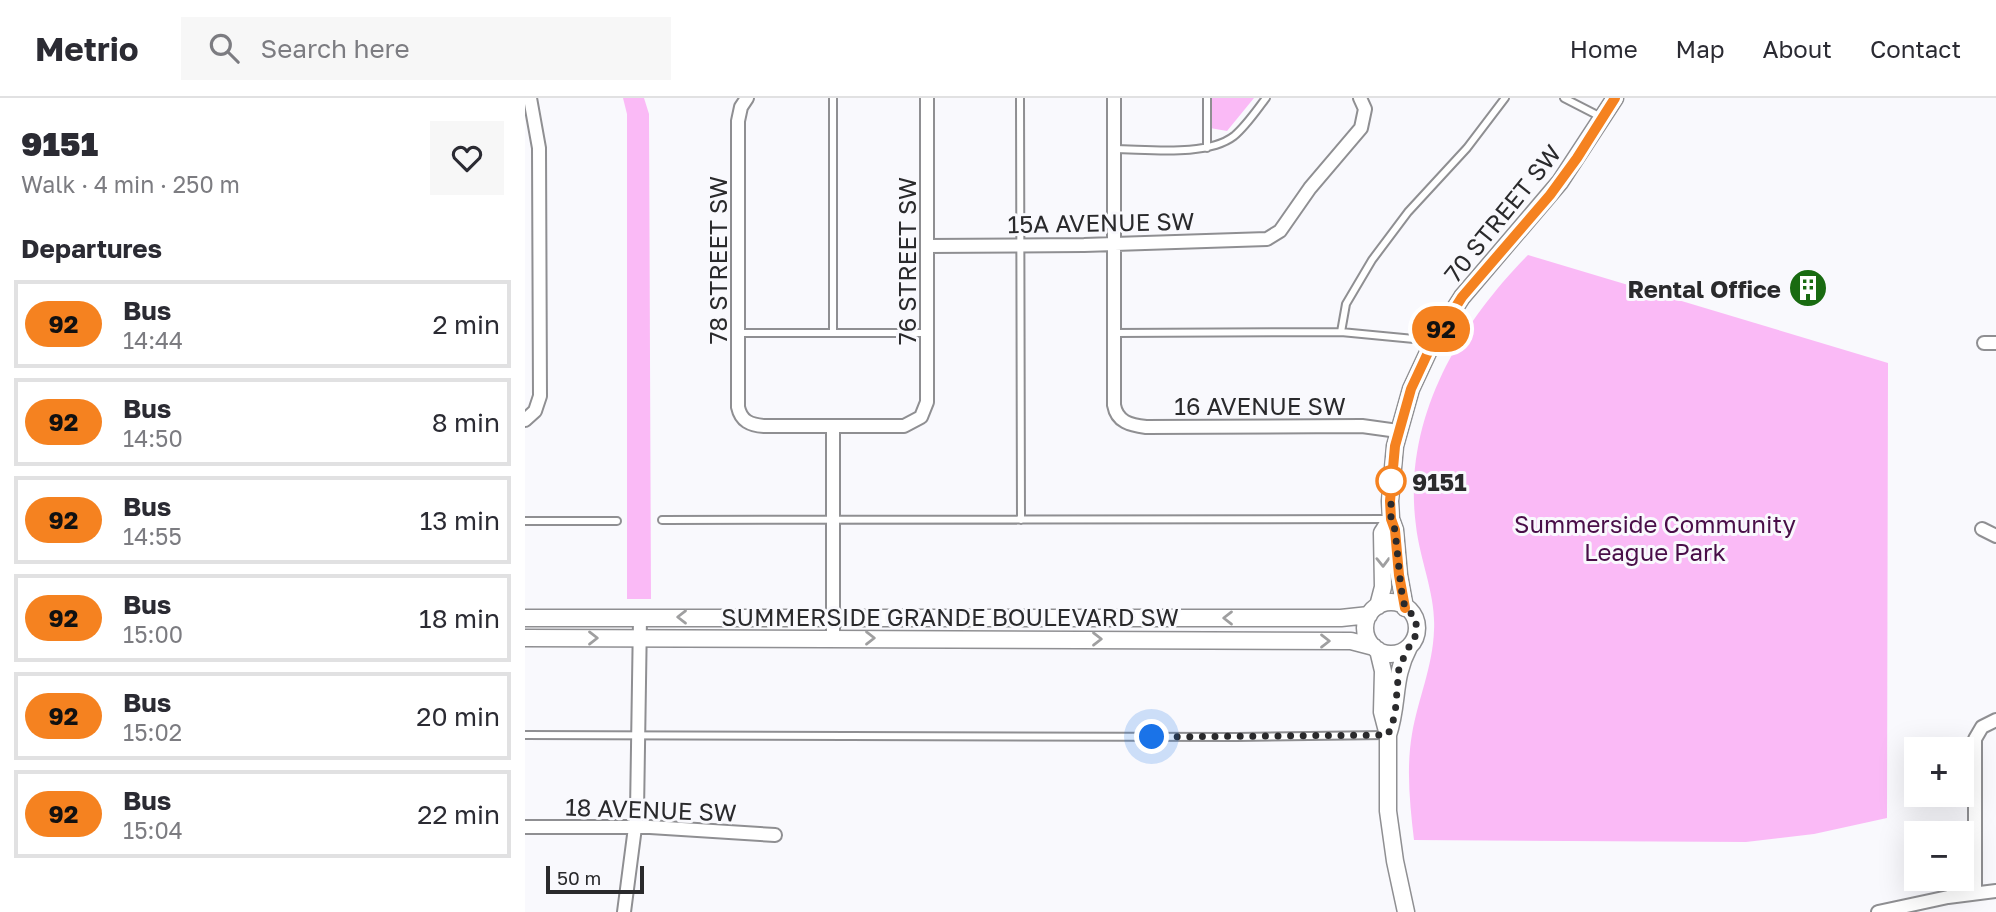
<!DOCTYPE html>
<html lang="en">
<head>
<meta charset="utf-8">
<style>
  body { margin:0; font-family:"Golos Text",sans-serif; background:#f7f7f7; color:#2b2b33; height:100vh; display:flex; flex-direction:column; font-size:26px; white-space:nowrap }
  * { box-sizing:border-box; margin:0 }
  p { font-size:23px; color:#7c7c81 }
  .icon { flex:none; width:38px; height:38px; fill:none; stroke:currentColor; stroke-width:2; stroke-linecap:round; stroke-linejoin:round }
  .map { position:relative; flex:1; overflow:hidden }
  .side { display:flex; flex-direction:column; background:#fff; width:525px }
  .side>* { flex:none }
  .badge { padding:0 14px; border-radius:23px; font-size:24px; line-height:46px }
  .controls { position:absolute; left:1379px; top:639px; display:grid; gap:14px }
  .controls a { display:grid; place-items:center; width:70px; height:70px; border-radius:0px; background:#fff; box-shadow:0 7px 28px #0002; font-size:35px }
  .scale { position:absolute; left:21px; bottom:18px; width:98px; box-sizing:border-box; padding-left:7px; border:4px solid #2a2a2c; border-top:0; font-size:19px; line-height:24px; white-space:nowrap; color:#2a2a2c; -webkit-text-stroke:5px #f9f9fd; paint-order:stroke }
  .you { position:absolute; width:35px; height:35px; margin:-18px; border:5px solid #fff; border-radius:50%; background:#1a73e8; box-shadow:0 0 0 10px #1a73e833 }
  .map>.badge { position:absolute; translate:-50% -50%; box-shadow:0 0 0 4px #fff }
  h2 { padding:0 21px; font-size:26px; line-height:63px }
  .round { display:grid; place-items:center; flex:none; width:74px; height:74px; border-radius:0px; background:#f7f7f7 }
  .head { display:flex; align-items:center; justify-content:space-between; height:119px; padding:0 21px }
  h1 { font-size:33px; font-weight:800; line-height:52px }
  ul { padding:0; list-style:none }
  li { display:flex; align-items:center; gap:21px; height:88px; margin:0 14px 10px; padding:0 7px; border:4px solid #e1e1e2; border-radius:0px }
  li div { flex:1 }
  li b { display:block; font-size:26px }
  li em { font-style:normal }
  li .badge { min-width:77px; font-weight:700; text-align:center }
  header { display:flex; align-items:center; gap:42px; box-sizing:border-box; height:98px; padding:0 35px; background:#fff; border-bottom:2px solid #e1e1e2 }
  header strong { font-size:33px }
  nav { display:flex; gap:38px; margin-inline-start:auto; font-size:24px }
  .search { width:490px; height:63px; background:#f7f7f7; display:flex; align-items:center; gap:18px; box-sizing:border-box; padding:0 24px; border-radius:0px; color:#7c7c81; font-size:26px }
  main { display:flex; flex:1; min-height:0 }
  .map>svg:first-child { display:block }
</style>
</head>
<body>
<header>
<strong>Metrio</strong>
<div class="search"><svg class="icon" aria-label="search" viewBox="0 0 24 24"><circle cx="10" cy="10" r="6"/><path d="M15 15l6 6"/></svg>Search here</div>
<nav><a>Home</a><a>Map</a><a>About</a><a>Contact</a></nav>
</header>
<main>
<section class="side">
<div class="head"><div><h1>9151</h1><p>Walk · 4 min · 250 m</p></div><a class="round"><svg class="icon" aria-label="heart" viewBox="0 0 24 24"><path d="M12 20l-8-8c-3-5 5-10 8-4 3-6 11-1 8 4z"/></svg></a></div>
<h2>Departures</h2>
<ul>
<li><span class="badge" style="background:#f58220;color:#111">92</span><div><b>Bus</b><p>14:44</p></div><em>2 min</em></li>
<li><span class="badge" style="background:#f58220;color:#111">92</span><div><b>Bus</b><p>14:50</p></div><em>8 min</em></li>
<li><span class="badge" style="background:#f58220;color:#111">92</span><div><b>Bus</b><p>14:55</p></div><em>13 min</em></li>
<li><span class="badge" style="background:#f58220;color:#111">92</span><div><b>Bus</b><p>15:00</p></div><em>18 min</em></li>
<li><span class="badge" style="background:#f58220;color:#111">92</span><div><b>Bus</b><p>15:02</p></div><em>20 min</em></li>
<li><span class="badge" style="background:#f58220;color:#111">92</span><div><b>Bus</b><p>15:04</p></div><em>22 min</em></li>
</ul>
</section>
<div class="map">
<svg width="1471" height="814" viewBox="0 0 1471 814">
  <rect width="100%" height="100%" fill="#f9f9fd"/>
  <!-- green -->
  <path fill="#fabaf6" d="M98,0H119L124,16L126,501H102V16Z
    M686,0H729L702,33L685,30Z
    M1003,157L1363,265L1362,720L1289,736L1221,744L889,742C885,707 881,671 887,636C893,601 908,568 909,532C911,497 895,463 891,428C877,324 932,229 1003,157Z"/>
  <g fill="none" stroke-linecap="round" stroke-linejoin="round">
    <defs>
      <path id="service" d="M308,0V234
        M495,0L496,422
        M1039,0L1076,19
        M682,50V0
        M589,51C622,51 682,59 709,38C721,28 731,13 741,0
        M816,234L821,206L847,162L883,114L942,50L980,0
        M213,235H402
        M589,235L816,234L889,241L906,245
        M137,422L864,421
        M0,423H92
        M0,637L711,639L861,637"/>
      <path id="minor" d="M222,0L216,9L213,23V309C216,323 225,327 239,328H379L396,319L402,304V0
        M589,0V307C592,324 605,327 621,329L837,328L873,333
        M402,148L559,147L742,141L755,133L785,90L836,30L840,11L835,0
        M1459,245H1471
        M0,322L10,313L15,298L14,50L5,0
        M308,329V539
        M1457,431L1471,438
        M0,729H125L250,737
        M1450,795V641L1457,629L1471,622
        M99,814L112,714L115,520
        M1353,814L1423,799L1471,793"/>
      <path id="tertiary" d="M840 530a26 26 0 1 1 52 0a26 26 0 1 1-52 0Z
        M853,508L858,489L857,435L866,421
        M880,510L874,477L870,432L866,421L865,403L870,348L886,291L907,246L937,199L1035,84L1090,0
        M0,520H816L844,517
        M0,540L826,543L849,549
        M853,552L858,573L857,614L863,637V713L870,763L881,814
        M863,637C874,604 867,581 884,549"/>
    </defs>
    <!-- service casing -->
    <use href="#service" stroke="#8f8f92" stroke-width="10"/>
    <!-- minor casing -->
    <use href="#minor" stroke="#8f8f92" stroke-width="16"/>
    <!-- tertiary casing -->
    <use href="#tertiary" stroke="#8f8f92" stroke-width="19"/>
    <!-- service -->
    <use href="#service" stroke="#fff" stroke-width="6"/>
    <!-- minor -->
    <use href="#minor" stroke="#fff" stroke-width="12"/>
    <!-- tertiary -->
    <use href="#tertiary" stroke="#fff" stroke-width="16"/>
  </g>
  <!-- one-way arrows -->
  <defs><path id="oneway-chevron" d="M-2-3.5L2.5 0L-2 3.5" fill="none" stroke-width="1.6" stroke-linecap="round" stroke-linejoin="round" transform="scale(1.75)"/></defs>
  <g stroke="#9f9fa0">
    <use href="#oneway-chevron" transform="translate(858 464) rotate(89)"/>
    <use href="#oneway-chevron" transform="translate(157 519) rotate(180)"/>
    <use href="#oneway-chevron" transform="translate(703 520) rotate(-180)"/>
    <use href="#oneway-chevron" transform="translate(68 540)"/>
    <use href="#oneway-chevron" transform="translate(345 540)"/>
    <use href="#oneway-chevron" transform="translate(572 541)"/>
    <use href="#oneway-chevron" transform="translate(800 543)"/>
  </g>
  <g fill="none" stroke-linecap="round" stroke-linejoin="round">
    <defs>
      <path id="line" d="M880,510L874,477L870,432L866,421L865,403L870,348L886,291L907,246L937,199L1025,97L1052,60L1090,0"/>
    </defs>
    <!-- line casing -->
    <use href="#line" stroke="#fff" stroke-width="16"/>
    <!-- line -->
    <use href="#line" stroke="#f58220" stroke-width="10"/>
    <!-- walk -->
    <path stroke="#2a2a2c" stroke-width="7" stroke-dasharray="0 12.6" d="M627,639L863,637L870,617L874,569L884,549L888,545L892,532L890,519L880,510L876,490L870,432L866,421V383"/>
  </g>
  <!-- icons -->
  <defs>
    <symbol id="building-disc" viewBox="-11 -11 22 22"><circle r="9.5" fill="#196b11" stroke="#f9f9fd"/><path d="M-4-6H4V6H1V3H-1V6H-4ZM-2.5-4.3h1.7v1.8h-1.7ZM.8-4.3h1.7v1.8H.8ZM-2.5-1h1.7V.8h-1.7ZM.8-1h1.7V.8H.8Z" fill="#fff"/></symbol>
  </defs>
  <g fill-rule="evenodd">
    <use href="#building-disc" x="1261" y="168" width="44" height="44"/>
  </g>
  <!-- markers -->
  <circle fill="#fff" stroke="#f58220" stroke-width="3.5" cx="866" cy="383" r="14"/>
  <g text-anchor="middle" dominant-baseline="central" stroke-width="6" stroke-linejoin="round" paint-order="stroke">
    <!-- street labels -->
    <g font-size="24" fill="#2a2a2c" stroke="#f9f9fd">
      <text transform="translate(977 115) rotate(-51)">70 STREET SW</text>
      <text transform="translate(576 124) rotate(-1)">15A AVENUE SW</text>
      <text transform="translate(192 162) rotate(-90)">78 STREET SW</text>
      <text transform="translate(381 163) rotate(-90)">76 STREET SW</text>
      <text x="735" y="307">16 AVENUE SW</text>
      <text x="425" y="518">SUMMERSIDE GRANDE BOULEVARD SW</text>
      <text transform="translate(126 711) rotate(2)">18 AVENUE SW</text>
    </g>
    <!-- poi labels -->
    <g font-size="24" font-weight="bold" fill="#2a2a2c" stroke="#f9f9fd" text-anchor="end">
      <text x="1256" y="190">Rental Office</text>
    </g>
    <!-- stop labels -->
    <g font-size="24" font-weight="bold" fill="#2a2a2c" stroke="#f9f9fd" text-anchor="start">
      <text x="887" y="383">9151</text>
    </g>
    <!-- park labels -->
    <g font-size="24" fill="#490e48" stroke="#f9f9fd">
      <text x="1130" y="425">Summerside Community<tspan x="1130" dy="28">League Park</tspan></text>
    </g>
  </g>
</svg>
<div class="controls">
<a>+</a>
<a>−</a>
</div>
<div class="scale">50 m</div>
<div class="you" style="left:627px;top:639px"></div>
<b class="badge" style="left:916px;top:231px;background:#f58220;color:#111">92</b>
</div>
</main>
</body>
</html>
